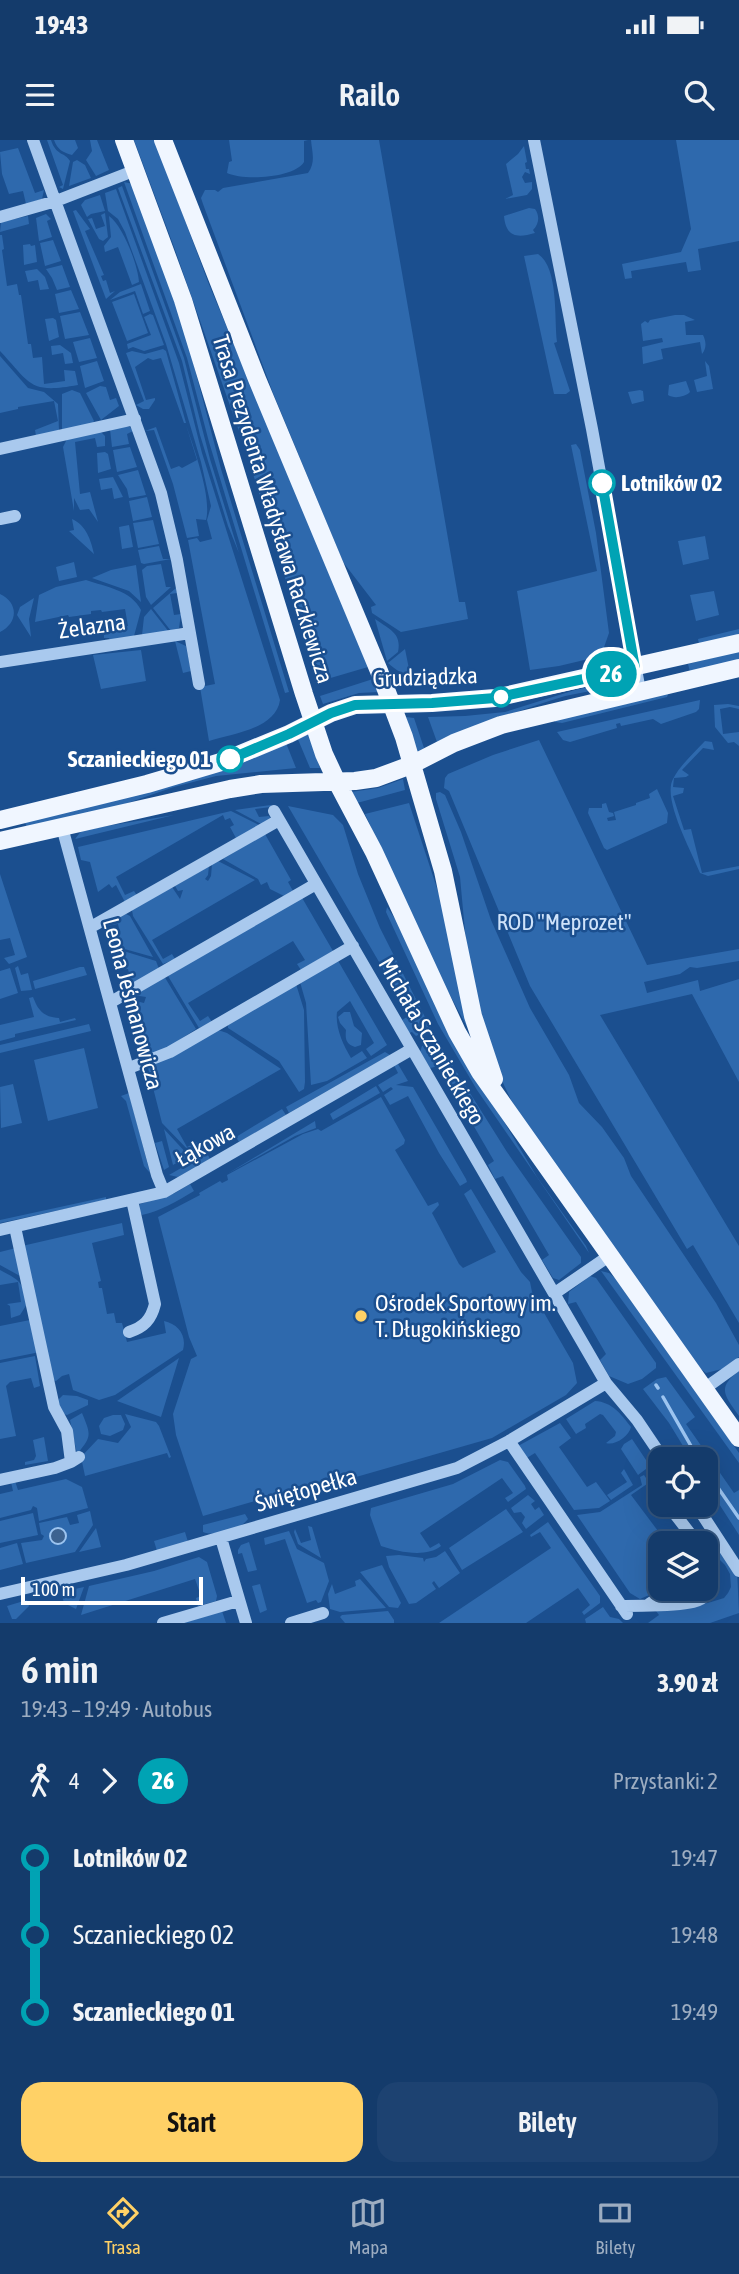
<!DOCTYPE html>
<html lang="pl">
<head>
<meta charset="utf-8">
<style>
  body { margin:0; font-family:"Asap Condensed",sans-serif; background:#1d4271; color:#f1f3f6; height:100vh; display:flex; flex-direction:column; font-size:26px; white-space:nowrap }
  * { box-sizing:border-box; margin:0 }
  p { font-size:23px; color:#9dadc1 }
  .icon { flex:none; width:38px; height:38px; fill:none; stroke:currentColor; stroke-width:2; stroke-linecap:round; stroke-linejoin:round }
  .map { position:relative; height:1483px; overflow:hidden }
  .sheet { display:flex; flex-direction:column; background:#143b6b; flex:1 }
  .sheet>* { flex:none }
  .badge { padding:0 14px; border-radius:23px; font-size:24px; line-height:46px }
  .controls { position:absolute; left:648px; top:1307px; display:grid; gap:14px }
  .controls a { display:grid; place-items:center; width:70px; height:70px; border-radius:14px; background:#143b6b; box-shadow:0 7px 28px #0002,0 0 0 2px #33557e; font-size:35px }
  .scale { position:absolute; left:21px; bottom:18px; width:182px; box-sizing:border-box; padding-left:7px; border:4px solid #fff; border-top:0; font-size:19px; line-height:24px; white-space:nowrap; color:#fff; -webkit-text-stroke:5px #1b4f8f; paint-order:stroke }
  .map>.badge { position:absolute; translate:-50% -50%; box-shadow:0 0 0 4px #fff }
  .legs { display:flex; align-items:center; gap:10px; height:77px; padding:0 21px; font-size:23px }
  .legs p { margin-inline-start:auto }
  .headline { display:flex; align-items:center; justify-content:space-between; height:119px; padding:0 21px }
  h1 { font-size:38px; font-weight:600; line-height:52px }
  .action { display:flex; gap:14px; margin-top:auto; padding:14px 21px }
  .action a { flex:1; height:80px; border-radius:21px; background:#ffd166; color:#111; font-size:28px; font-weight:600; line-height:80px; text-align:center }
  .action a+a { background:#1d4271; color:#f1f3f6 }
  ul { padding:0 21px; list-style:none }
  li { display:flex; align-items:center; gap:24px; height:77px; font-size:26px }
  li i { display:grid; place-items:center; width:10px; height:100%; margin:0 9px; background:currentColor }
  li i::after { content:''; width:18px; height:18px; margin:-9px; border:5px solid; border-radius:50%; background:#143b6b }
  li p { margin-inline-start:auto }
  li:first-child i { background:linear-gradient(#0000 50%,currentColor 0) }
  li:last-child i { background:linear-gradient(currentColor 50%,#0000 0) }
  .status { display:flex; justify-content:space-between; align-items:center; height:49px; padding:0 35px; background:#143b6b; direction:ltr }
  .status svg { height:19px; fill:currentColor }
  header { display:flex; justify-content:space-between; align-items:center; height:91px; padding:0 21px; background:#143b6b; font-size:32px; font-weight:600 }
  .dock { display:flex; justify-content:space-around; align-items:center; height:98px; border-top:2px solid #33557e; background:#143b6b; font-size:19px; color:#9dadc1 }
  .dock a { display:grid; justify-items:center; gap:4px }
  .dock .on { color:#ffd166 }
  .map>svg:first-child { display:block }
</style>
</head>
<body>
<div class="status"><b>19:43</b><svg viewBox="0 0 49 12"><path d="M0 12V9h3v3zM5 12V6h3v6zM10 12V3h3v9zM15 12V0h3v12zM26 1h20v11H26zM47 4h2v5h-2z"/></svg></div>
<header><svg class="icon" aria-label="menu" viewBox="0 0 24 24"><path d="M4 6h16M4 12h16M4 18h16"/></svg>Railo<svg class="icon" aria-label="search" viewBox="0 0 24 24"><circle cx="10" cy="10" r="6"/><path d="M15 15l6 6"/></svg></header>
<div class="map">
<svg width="739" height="1483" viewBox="0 0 739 1483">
  <rect width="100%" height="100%" fill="#1b4f8f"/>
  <!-- green -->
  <path fill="#2e69ad" d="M47,0H51C56,16 65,12 70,21L63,49L59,47L63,45Z
    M54,0H75L78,8L72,15C62,12 58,10 54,0Z
    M90,0H97L109,30L96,36L86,20L92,11Z
    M134,0H155L208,142L368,527L317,542L246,311L174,107Z
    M229,0H308L304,1V22C294,38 244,41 227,33L229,22L232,21Z
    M311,0H379L459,462H465L468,479L401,492L372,473L371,467L376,465L343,422L273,253L203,64L201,58L205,50H215L218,52L223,48L308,33C316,22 312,12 311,0Z
    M676,0H739V101L698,109L701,130L688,132L686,122L631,131L632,138L625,139L622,124L681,112L691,89Z
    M524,6L527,22L525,23L526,29H529L530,34L525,32L522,37L525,43L532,42V49L527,55L505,59L513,55L506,24L518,14Z
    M18,8L35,53L44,50L42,59L26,64L23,51L9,54L2,34L0,12Z
    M77,20L85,25L91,38L69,46L73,22Z
    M124,42L133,44L182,180L221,329L289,552L285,553L209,302L187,218Z
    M122,46L184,218L210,319L239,413L228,386L200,295L182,221L118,48Z
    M116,49L179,223L202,313L280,560C276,589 232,594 209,601L200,547L215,544L188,400L197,398L200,402L212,399L207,380L211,366L201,322L166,204L125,92L118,79L108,71L105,53Z
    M100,55L105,71L91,74L87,77L81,65L85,60Z
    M529,68L535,69C540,76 539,84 533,90L535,93C518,98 506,98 504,76Z
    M76,70L90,89L85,91L104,135L101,136L103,141L106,140L110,153L115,151L106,159L73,71Z
    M105,73L108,97L103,101L99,99L88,79L92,78L96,89L105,86L101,75Z
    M46,74L51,79L47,81L52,97L39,101L36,78Z
    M28,76L29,84L0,92L1,82Z
    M109,76C123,86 138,125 139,142L132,145L118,107L105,112L104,106L111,97Z
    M0,95H2L4,109L2,110L7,146L17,144L19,155H21L28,204H31L33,218L42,217L44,244L65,241L64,230L75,231L78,245C29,254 31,244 0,211Z
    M53,100L61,121L45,126L40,103Z
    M30,104L31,106L35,105L37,122L24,125L23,105Z
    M538,114C559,128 554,178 557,202L554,203L570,251L566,254H554L524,116Z
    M62,125L70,147L57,150L52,138L46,129Z
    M37,129L45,137L49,149L40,150L38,140L28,142L25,131Z
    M141,144L150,171L143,174L135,151L110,160L120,152Z
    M71,150L79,169L59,173L55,154Z
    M134,154L148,193L127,201L112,162Z
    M80,172L89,195L65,199L60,176Z
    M150,174L153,175L164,205L144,211L133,207L128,209L127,204L151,195L144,177Z
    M675,175H684L695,180L685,182L686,195H703C706,201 707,208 702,214L700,202L661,209L663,219L643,224L642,207L663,202L662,198L643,201L641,184L645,181L648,183L650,180Z
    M53,178L56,180L59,197L49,201L45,179Z
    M90,198L97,218L79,222L73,202Z
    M60,205L71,213L73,223L65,224L63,213L52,215L51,206Z
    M163,209L166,211L186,283H184L161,218L153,220L148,218L135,227L146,260L155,258V260L149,269H143L136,265L144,261L126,213L132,211L145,214Z
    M0,216L28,248L44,252L58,264L59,291L36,296L35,290L58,281L54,261L18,267V269L0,273Z
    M97,221L104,241L85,248L80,226Z
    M705,221L709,226L713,249L697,252L694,240L707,236Z
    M686,241L690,252C685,257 674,259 668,255L669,245Z
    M100,246L106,247L110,260L116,258L119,266L101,280L86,253Z
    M72,250L80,253L94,281L92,284L62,290V254Z
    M640,250L643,251L644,261L632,264L628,252Z
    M186,285C194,309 212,357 206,380L196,379L199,396L187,398L173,344L154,290L145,291L156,287L171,329L179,326L182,328L197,320Z
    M125,286L130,287L133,291L127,294L129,304L112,307L110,289Z
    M100,291L105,296V306L97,307L95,298L75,302L80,354L90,352L98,382L89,369L80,370L74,358V371L63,307L67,299Z
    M576,304L580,310L596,393L609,493L603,510L597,517L559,526L530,530L517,451L597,431L571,305Z
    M130,307L137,327L117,332L113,310Z
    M105,312L108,314L111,329L98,333L97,313Z
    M138,330L146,355L129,358L127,349L118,335Z
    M113,337L123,357L114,359L112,348L101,350L99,339Z
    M147,357L152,377L133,381L129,361Z
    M72,379C86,385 91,400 94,414L69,391L74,390Z
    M153,380L159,404L138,408L133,383Z
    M129,385L133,407L122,409L119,387Z
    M705,396L709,419L683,425L678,401Z
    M159,406L163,419H171L144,424L141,423L138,410Z
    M74,422L77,437L59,441L56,427Z
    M161,424L166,447H171L151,465L146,457L142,430L147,426Z
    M136,425L141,462L129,451L92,438L111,430Z
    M86,440C106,447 131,450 141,470L134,496L110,500L109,498H104V494L113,492V489L128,486L125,469L102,472L101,470L91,471V474L69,477L68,475L35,482L39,455L56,447Z
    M176,448L177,453L170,454L174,475L181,474L179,488L171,491L153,468Z
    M714,451L719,475L696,481L690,455Z
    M0,454C19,463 18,483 0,492Z
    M34,458L29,479L31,497L17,475L20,467Z
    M151,469L169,492L142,495L144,477Z
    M375,479C389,489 402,493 398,512L387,521Z
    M739,489V495L699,504L698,499Z
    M175,501L186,506L191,531L183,533Z
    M405,509L409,529L417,536L472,537V539C443,540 411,545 388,523Z
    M141,510L146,541L101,549L93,515Z
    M739,511V520L690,532L688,524Z
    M373,539L379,552L359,553L323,564L320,556Z
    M619,540C605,551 580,552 562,557C519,570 478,586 437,602L428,577L465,576L505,572L575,550Z
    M669,552L667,557L562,583L555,582V579Z
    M700,560L699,569L696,572L661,584L653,579L621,586L620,583L616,584L617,588L570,602L563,600L557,592Z
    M728,564L739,566V569L730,567L720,569L723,594L739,592V606L734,602L728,603L715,587L714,565Z
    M406,577L414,578L424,608L417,612Z
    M308,591L320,628H310L297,597Z
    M539,600L647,825L739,809V821L697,828L690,827L680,834L644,842L647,853L698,840L700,851L739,839V942L692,854L600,875L739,1106V1183L693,1105L687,1109L530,846L449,651L444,648L445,638L448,634L493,615Z
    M705,601L712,602L714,610L703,608L682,630L689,635L686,637L674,638L673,647L684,648L683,653L673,656L684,690L691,689L702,733L739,726V729L708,736L700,733C692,712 662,659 673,639C680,625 695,612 705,601Z
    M286,603L296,628L216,636L174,647L116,667L27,687L24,681C113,659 203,642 286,603Z
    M403,639L405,650L357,663L351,652L378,648Z
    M657,649L668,673L667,683L607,710L604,708L588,673L589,668H602V664L606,663L609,672L613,673L614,676L607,678L608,681L616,680L614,672L636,665V663L650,658L649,654Z
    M440,652L445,655L461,692L491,780L530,868L569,935L579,963L602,987L624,1018L631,1036L716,1163L739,1205V1217L722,1229L706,1233L697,1226L538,1002L511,960L496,928L477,873L468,824L460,737L436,659V653Z
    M409,663L451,791L474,900L437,831L365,674Z
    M271,665V667L255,669L259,677L269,676L271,679L263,685L235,670Z
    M288,666L333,675L343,685L358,734L380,788L431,889L416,896L412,892L409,893L402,880L410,875Z
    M231,671L261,686L237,700L230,687L234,685L230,678L225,680L223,675L116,737L125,755L134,751L138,757L126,764L116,745L112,748L109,744L98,752L90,722L81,720L78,707Z
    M174,675L75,699L82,690Z
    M265,694L291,740L288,742L293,751L284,756L270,749L267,742L261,745L258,739L223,719Z
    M218,721L255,740L152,800L163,819L172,814L175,819L163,824L133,776L132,770L172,747L180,759L183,750L178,751L175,746L209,726L208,735L205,739L208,741L211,736L212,724Z
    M0,734L27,817L9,824L4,818L15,815L10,798L0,800Z
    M301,756L333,811L301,830L297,824L305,820L293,801L188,863L200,881L208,876L212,882L199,888L168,836Z
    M387,767L397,782L425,842L482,945L537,1037L586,1106L589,1113L477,950L438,884L386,772Z
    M126,774L130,776L153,817L121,808L119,804L115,806L111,796L120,793L118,784L107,786V784Z
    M117,809L156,821L159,829L125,848L123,839L130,837L128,829L120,830V826L125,824L122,814L117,815L115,811Z
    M337,819L387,905L371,916L366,909L374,903L350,861L337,872C335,887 343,905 351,918L362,911L367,918L327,941L311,945L306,863L300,842Z
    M18,826L21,835L28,833L32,850L21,851L15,828Z
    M80,827H84L87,835L35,849L33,841Z
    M10,828L18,853L0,859V831Z
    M164,836L196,889L164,910L145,918L128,859L144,863L146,857L133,855Z
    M296,844L304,870L305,942L304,949L299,952L279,921L228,888V885Z
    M33,857C38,870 43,877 59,878L60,882L75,878L76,880L15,894V897L0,901V885L34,877L29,858Z
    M344,872H350L354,886L362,893L361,905L355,907C346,904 345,899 346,890L340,883L338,877Z
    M89,884L91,891L0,913V905Z
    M218,890L227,893L281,929L177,989L187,1007L197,1002L200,1008L192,1014L162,983L148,928Z
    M436,899L507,1012L581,1117V1123L559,1140L553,1138L542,1120L549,1115L503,1036L495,1039L488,1025L494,1021L439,926L430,928L420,912L422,906Z
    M84,908L98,968L48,981L34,920Z
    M385,912L390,915L289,973L286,967Z
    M398,924L408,941L396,945L413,947L466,1039L467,1042L460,1046L439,1013L408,956L390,965L384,955L393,949L391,947L383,952L378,945L398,933L394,925Z
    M13,944L22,983L1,988L0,947Z
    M376,946L380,953L333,980L330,974L333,972Z
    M129,953L150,1033L144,1026L126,961L121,956Z
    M381,957L405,1000L404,1004L395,1010L428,1066L438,1062L439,1065L432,1073L459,1124L463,1128L496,1112L464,1054L471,1049L521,1132L530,1142L532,1152L573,1223L577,1243L566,1255L492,1298L262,1364L255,1361L203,1376L176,1295L173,1274L191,1219L197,1216L189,1197L158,1077L200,1055L199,1053L220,1041L222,1043L228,1040L227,1035L303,994L318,989L321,991Z
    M282,969L286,975L239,1002L236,997Z
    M315,981L316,988L295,996L227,1034Z
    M164,989L189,1016L173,1025Z
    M162,1001L169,1027L164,1030L155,1003Z
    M207,1013L210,1019L178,1037L169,1035Z
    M190,1044L194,1051C177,1061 161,1071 142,1075L140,1072V1064L175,1053Z
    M106,1057V1060L0,1083V1080Z
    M122,1083L124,1095L92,1103L101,1141L98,1142L99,1148H102L107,1174L114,1173L116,1183H122L127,1202L166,1193L164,1181C178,1184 187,1195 183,1210L115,1255L99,1260L73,1250L69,1234L62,1236L56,1241L52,1240L22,1106Z
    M16,1108L20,1136L0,1125V1112Z
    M0,1130C21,1141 22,1141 27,1164L20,1175L11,1178L10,1166L7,1164L21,1162L18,1142L0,1145Z
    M601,1131L609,1133L615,1138L739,1313V1323Z
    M590,1136L596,1138L656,1223V1228L642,1239L628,1244L609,1236L600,1220L606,1214L576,1162L568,1164L569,1152Z
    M30,1180L40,1212L0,1220V1186Z
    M35,1216L40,1246L34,1248L31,1238L10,1242L6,1246L16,1296L0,1299V1223Z
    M179,1218L161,1277L117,1261Z
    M739,1231V1276C725,1256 716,1248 739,1231Z
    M666,1237L695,1277L686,1284L734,1353L739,1350V1395L705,1342V1320L691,1319L669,1283L643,1249L657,1239Z
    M63,1255L77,1256L88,1260V1265L67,1275L63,1274L57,1261Z
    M595,1261C612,1262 621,1274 631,1287C629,1296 615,1306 606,1303L615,1296L616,1292L603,1275L600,1274L585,1284L586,1288L576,1294L566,1279Z
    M82,1273C91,1295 92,1296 77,1314L70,1280Z
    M125,1274L156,1282L159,1286L171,1317L169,1318L167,1313L85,1336L81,1317L98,1299L118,1303L131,1287Z
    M113,1275H121L125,1284L123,1290L110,1296L101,1294L99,1286L104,1278Z
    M560,1283L571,1298L559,1307L587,1347L596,1342L610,1361L599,1368L574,1370L535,1313L525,1319L518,1306Z
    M44,1297L48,1321L25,1325V1322L34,1320L36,1316L33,1300Z
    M632,1299L650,1326L638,1335L621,1309L624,1304Z
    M500,1320L508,1322L525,1346L526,1349L508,1362L505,1358L513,1353L502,1338L420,1393L430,1408L439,1403L441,1406C426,1418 399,1412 381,1406L370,1375L371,1368L453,1344Z
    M624,1329L633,1345L611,1360L607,1355L627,1342L621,1333Z
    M660,1331V1335L631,1355L667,1403L660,1404V1449H663L640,1459L630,1453L577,1375L600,1372L642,1345L640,1337L644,1335L646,1338Z
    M66,1339L82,1347L88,1368L39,1381L37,1368L33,1366L31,1370L0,1378V1354L13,1351L11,1342L15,1341L18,1350Z
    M528,1355L535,1361L531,1364L535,1370L539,1367L544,1375L526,1389L522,1383L525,1377L521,1372L514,1373L511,1368Z
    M506,1369L523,1392L462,1430L449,1408Z
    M90,1371L93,1385L75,1412L26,1423L21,1403L42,1400L44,1396L41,1394L39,1383L67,1377L70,1385L79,1383L77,1375Z
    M33,1373L38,1395L0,1403V1381Z
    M245,1374L248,1379C241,1389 215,1397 203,1392V1385Z
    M548,1382L600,1456V1463L584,1475L582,1472L590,1465L578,1448L526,1483H439L551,1408L540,1392L531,1397L530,1395Z
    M308,1386L312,1387L321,1418L298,1404L294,1392L295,1389L301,1403L311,1400Z
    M96,1388L101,1407L79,1412Z
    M289,1391L297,1409L324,1423L329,1441L321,1462L318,1463L316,1460L307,1463L285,1399L265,1405L264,1398Z
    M185,1392L188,1402L157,1411L154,1401Z
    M712,1396L737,1429L739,1473L710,1483H648L659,1475L656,1471L708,1463L724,1458L728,1453L731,1447L730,1434L725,1425L702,1402Z
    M249,1402L257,1430L248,1432L242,1413L238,1414V1410L241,1405Z
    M17,1403L23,1424L0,1430V1408Z
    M445,1411L460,1433L439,1448L434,1441L432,1443L436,1449L416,1463L409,1464L389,1427L386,1416L399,1415L423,1418L424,1422L426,1419L436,1417Z
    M199,1417L207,1422L217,1456L216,1461L198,1466L196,1458L201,1456L195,1439L81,1475L89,1446L154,1431Z
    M382,1425L401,1463L398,1468L389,1467L360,1432Z
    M360,1439L386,1468L340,1472L330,1469L328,1454L332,1444L335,1454L356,1446L355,1441Z
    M260,1444L267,1470L260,1473L252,1446Z
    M84,1447L76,1469L64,1463L61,1452Z
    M27,1460L29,1466L16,1479H12L7,1466Z
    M603,1467L610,1477L619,1479L623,1483H586L585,1479Z
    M222,1471L226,1483H183Z
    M388,1471L394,1480V1483H345L340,1477L342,1475Z"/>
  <!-- water -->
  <path fill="#3c6290" stroke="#9cc4f0" stroke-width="2" d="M50 1396a8 8 0 1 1 16 0a8 8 0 1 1-16 0Z"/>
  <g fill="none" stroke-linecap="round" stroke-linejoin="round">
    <!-- stream -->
    <path stroke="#9cc4f0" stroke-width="3.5" d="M656,1245L658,1248
      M663,1257L699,1320
      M705,1329L739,1378"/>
    <!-- minor -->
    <path stroke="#a9c9ee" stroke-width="12" d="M33,0L161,353L177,420L199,544
      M534,0L592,289L640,551
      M0,77L56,61L136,30
      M0,309L135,279
      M0,379L15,376
      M0,522L190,493
      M274,671L606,1243L637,1280L664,1320
      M62,687L157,1035L164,1052
      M91,787L279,680
      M111,862L316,744
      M129,928L170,912L353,806
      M15,1087L54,1267L67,1291L71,1322L79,1317
      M0,1090L164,1052L412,909
      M555,1153L609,1116
      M129,1192C144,1187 151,1180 155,1164L132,1060
      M704,1249L739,1224
      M509,1301L627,1474
      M0,1340L55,1328L71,1322
      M652,1345L660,1356
      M668,1365L698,1404
      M696,1365L739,1431
      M221,1398L246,1483
      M0,1454L126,1425L457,1328L509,1301L606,1243
      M649,1464L672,1449
      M621,1466C643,1465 673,1467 693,1462C718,1455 717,1430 705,1413
      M163,1483L238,1461
      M291,1483L323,1473"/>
    <!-- major -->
    <path stroke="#f0f6ff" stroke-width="18" d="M124,0L183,160L304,554L324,614L337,642L374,712L457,892L480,932L739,1298
      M163,0L257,239L379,531L404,597L443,731L473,876L494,939
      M0,680L147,644L221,622L289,594L331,573L355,565L432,563L495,558L739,503
      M0,701L230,649L261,644L355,641L376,638L411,625L454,603L501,585L739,528"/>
  </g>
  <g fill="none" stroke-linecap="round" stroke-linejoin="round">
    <defs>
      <path id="line-1" d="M230,619L289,594L331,573L355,565L432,563L495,558L635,528L602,343"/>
    </defs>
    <!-- line-1 casing -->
    <use href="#line-1" stroke="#fff" stroke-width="16"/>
    <!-- line-1 -->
    <use href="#line-1" stroke="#00a3b4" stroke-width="10"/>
  </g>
  <!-- markers -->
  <g fill="#fff" stroke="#00a3b4" stroke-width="3.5">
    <circle cx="602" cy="343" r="12"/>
    <circle cx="501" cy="557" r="9"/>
    <circle cx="230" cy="619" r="12"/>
  </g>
  <circle fill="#ffd166" stroke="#1b4f8f" stroke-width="2.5" cx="361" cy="1176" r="7"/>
  <g text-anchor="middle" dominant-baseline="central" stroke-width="5" stroke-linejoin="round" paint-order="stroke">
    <!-- stop labels -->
    <g font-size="23" font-weight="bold" fill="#fff" stroke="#1b4f8f" text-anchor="start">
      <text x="621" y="343">Lotników 02</text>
      <text x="211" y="619" text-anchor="end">Sczanieckiego 01</text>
    </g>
    <!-- street labels -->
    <g font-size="23" fill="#fff" stroke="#1b4f8f">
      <text transform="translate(273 369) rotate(73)">Trasa Prezydenta Władysława Raczkiewicza</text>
      <text transform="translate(92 486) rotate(-8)">Żelazna</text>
      <text transform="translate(425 537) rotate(-2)">Grudziądzka</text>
      <text transform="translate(133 864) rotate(75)">Leona Jeśmanowicza</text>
      <text transform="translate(432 901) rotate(60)">Michała Sczanieckiego</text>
      <text transform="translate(205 1005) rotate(-29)">Łąkowa</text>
      <text transform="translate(306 1350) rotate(-16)">Świętopełka</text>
    </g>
    <!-- park labels -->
    <g font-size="23" fill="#cfe3fa" stroke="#1b4f8f">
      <text x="564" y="782">ROD "Meprozet"</text>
    </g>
    <!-- poi labels -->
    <g font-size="23" fill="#fff" stroke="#1b4f8f" text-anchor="start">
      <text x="375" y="1163">Ośrodek Sportowy im.<tspan x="375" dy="26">T. Długokińskiego</tspan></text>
    </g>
  </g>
</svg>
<div class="controls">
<a><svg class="icon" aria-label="locate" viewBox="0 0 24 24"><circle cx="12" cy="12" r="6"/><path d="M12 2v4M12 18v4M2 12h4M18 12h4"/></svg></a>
<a><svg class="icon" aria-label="layers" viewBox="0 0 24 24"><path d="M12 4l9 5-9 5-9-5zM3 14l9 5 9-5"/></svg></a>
</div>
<div class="scale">100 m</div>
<b class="badge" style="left:611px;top:534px;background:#00a3b4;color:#fff">26</b>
</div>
<section class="sheet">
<div class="headline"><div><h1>6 min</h1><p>19:43 – 19:49 · Autobus</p></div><b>3.90 zł</b></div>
<div class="legs"><svg class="icon" aria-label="walk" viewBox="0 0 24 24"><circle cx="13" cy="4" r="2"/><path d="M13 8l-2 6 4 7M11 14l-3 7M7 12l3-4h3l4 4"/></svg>4<svg class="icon" aria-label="forward" viewBox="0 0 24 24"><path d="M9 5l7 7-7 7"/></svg><b class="badge" style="background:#00a3b4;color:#fff">26</b><p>Przystanki: 2</p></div>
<ul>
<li><i style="color:#00a3b4"></i><b>Lotników 02</b><p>19:47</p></li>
<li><i style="color:#00a3b4"></i><span>Sczanieckiego 02</span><p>19:48</p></li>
<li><i style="color:#00a3b4"></i><b>Sczanieckiego 01</b><p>19:49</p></li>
</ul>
<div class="action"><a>Start</a><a>Bilety</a></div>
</section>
<nav class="dock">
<a class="on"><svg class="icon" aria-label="directions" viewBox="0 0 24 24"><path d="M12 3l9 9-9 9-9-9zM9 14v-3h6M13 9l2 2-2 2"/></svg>Trasa</a>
<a><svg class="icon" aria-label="map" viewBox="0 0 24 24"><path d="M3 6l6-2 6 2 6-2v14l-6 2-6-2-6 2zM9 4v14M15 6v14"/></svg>Mapa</a>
<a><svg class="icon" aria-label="tickets" viewBox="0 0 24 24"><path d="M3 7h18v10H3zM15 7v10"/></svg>Bilety</a>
</nav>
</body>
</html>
